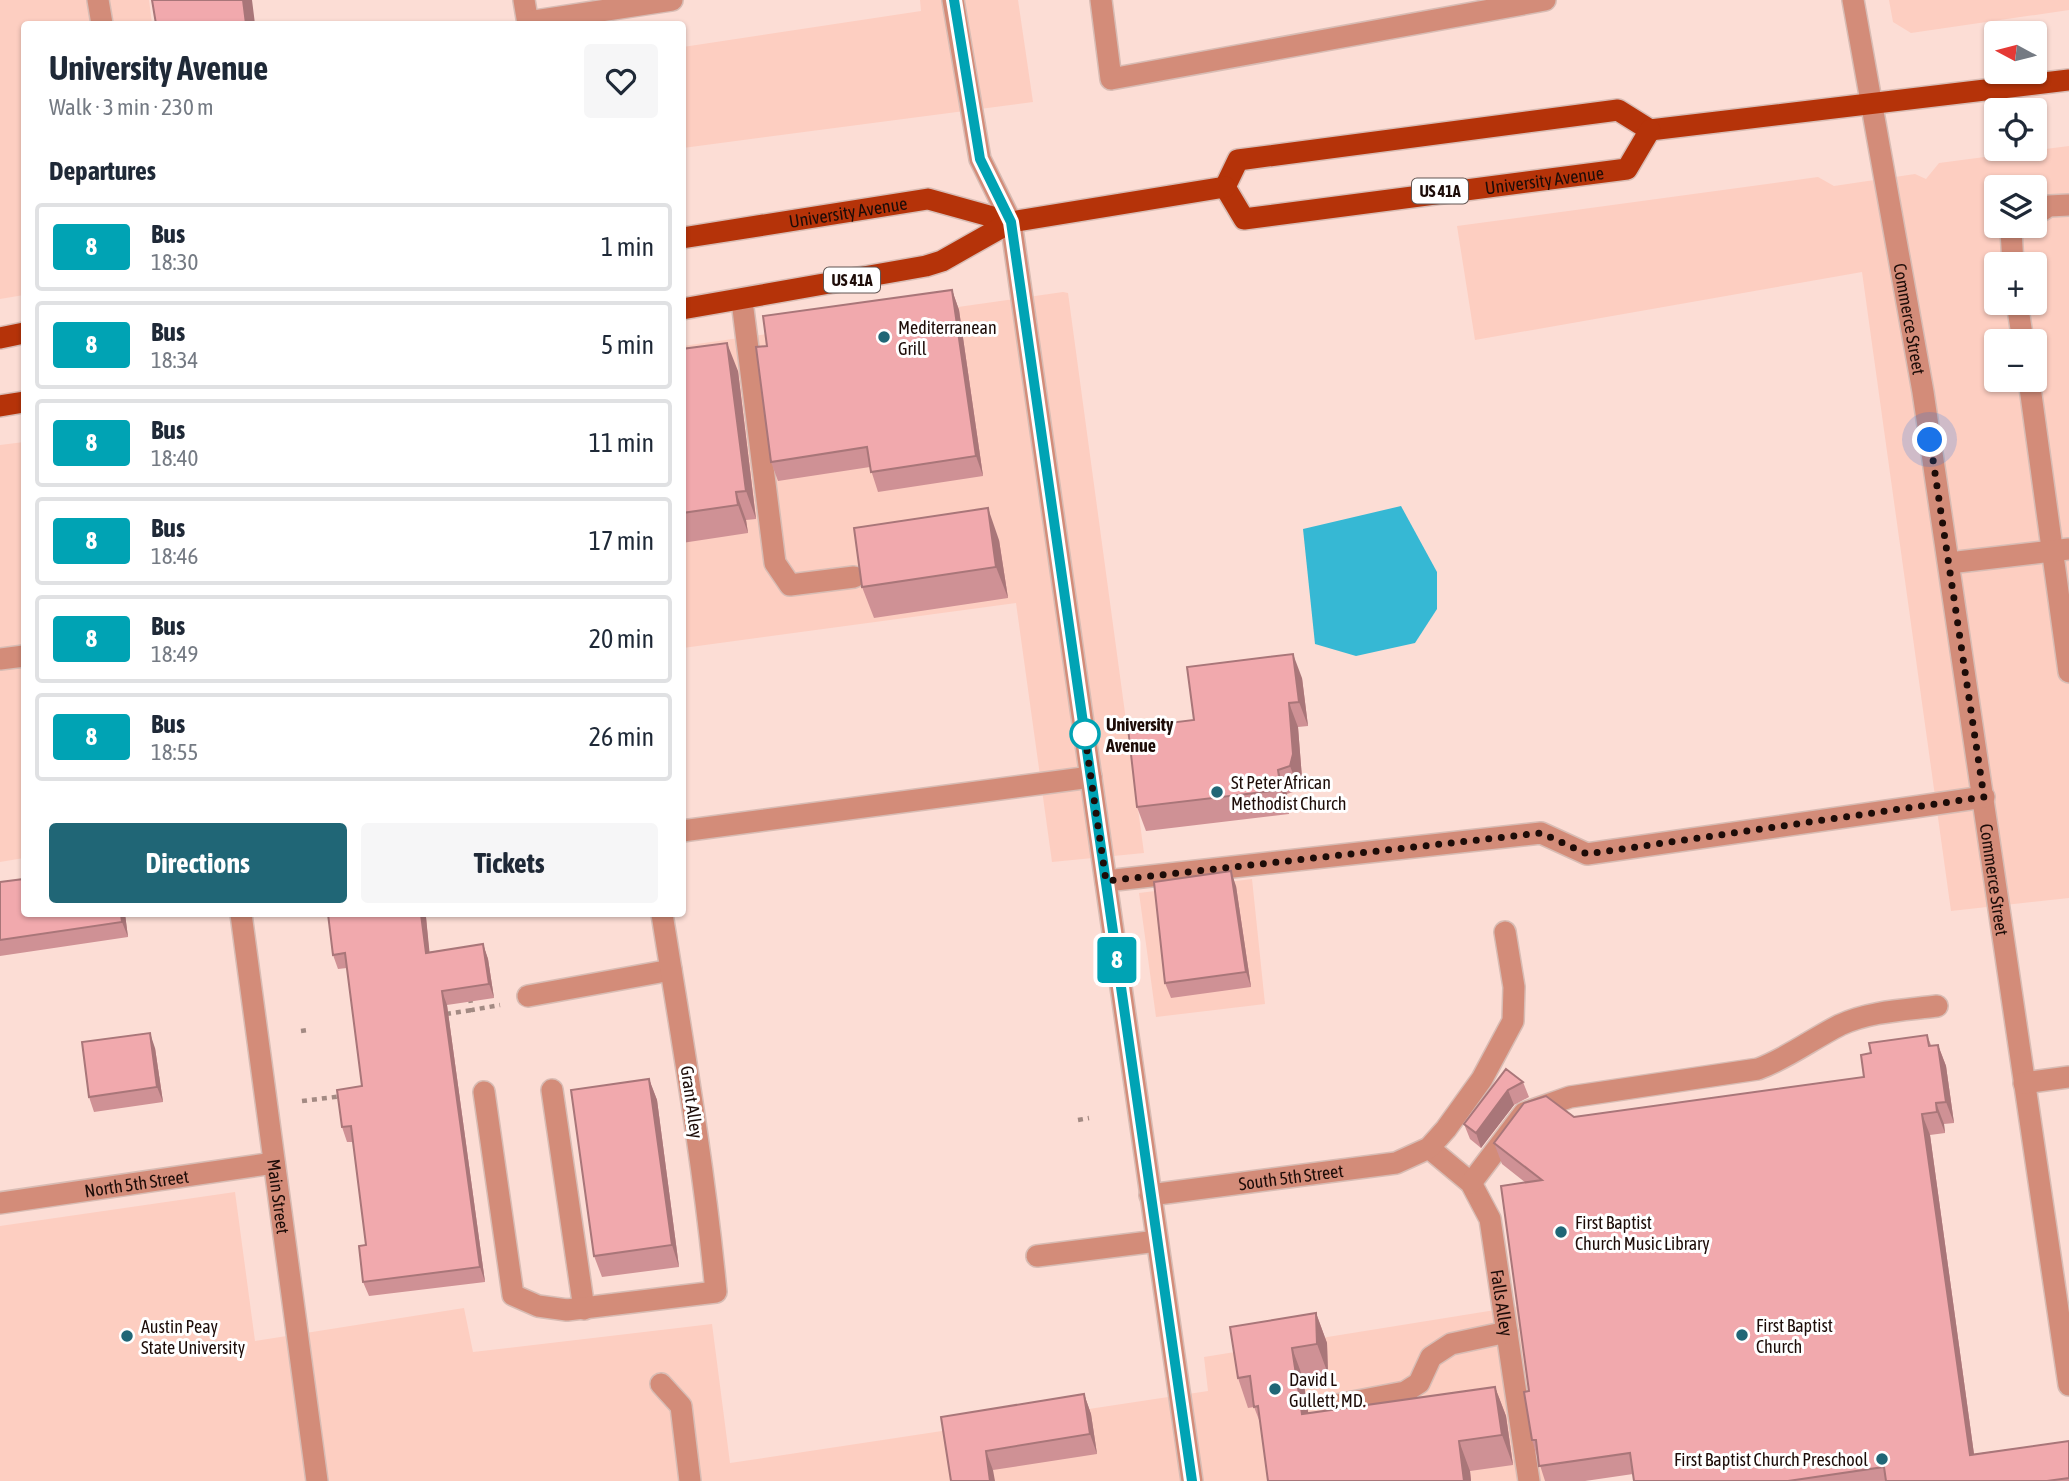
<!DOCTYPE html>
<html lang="en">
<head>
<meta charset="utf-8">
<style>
  body { margin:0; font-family:"Asap Condensed",sans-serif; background:#f6f6f7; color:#1f2937; height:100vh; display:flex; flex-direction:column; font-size:26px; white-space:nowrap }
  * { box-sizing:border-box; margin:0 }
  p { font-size:23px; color:#747a83 }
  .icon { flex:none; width:38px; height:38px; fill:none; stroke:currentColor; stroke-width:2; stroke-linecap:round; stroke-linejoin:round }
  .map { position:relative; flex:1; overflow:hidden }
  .drawer { position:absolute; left:21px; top:21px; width:665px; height:896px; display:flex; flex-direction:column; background:#fff; border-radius:7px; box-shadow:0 2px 5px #0004 }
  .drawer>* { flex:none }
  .badge { padding:0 14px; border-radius:5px; font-size:24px; line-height:46px }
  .needle { width:46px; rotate:277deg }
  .controls { position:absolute; left:1984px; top:21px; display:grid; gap:14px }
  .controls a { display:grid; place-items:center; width:63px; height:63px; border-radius:7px; background:#fff; box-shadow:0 2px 5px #0004; font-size:35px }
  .you { position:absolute; width:35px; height:35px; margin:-18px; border:5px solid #fff; border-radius:50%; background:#1a73e8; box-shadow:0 0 0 10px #1a73e833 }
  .map>.badge { position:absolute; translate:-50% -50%; box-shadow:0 0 0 4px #fff }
  h2 { padding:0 28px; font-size:26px; line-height:63px }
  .round { display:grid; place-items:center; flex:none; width:74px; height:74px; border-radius:7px; background:#f6f6f7 }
  .overview { display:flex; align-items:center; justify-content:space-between; height:119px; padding:0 28px }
  h1 { font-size:33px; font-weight:700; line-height:52px }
  .cta { display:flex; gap:14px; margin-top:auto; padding:14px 28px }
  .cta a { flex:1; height:80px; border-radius:7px; background:#206676; color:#fff; font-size:28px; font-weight:700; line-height:80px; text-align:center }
  .cta a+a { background:#f6f6f7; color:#1f2937 }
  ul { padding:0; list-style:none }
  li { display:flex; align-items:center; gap:21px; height:88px; margin:0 14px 10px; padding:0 14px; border:4px solid #e0e1e3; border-radius:7px }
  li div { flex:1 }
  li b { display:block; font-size:26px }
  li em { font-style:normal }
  li .badge { min-width:77px; font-weight:700; text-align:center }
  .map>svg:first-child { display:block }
</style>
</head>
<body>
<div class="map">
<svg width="2069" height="1481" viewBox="0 0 2069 1481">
  <rect width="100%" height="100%" fill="#fcddd5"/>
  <!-- built -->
  <path fill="#fdcec1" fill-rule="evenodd" d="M0,0H149L152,24H24V295L0,299Z
    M920,0H1018L1033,102L683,148V47L921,11Z
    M1889,0H2069V10L1911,33L1893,22Z
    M2069,146V898L1951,911L1862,272L1475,340L1457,226L1818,177L1834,186L1915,174L1926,179L1939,163ZM1997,187H2035V226H1997ZM1997,264H2035V303H1997ZM1997,341H2035V380H1997Z
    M1063,292L1068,293L1144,853L1052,862L1016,603L683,648V346Z
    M24,442V858L0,862V445Z
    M1252,879L1265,1004L1156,1017L1139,893Z
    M235,1192L255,1341L464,1308L473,1352L712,1324L730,1463L1208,1391L1204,1357L1520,1306L1545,1481H0V1226Z"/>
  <!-- water -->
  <path fill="#36b8d4" d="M1401,506L1437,572V609L1415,643L1356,656L1315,644L1303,529Z"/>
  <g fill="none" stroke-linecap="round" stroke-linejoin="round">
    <defs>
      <g id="minor">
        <path d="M98,0L102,24"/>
        <path d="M524,0L528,24"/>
        <path d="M953,0L980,159L1011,222L1192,1481"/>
        <path d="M1101,0L1111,79L1545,0"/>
        <path id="s1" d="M1853,0L1923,392L2069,1385"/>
        <path d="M528,22L672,0"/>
        <path d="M2035,215L2049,206L2069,205"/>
        <path d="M2013,264L2011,230L2017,226"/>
        <path d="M742,301L775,563L790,585L854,577"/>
        <path d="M2017,303L2023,341"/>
        <path d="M2029,380L2069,672"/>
        <path d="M1949,563L2069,549"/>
        <path d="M0,659L24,656"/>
        <path d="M682,831L1091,777"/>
        <path d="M1106,881L1541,833L1587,854L1984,797"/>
        <path id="s2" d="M241,914L317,1481"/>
        <path d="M528,996L671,970"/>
        <path d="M2024,1083L2069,1077"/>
        <path d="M552,1090L584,1309"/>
        <path d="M484,1092L513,1295L538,1306L567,1310L716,1292C704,1165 682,1039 662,914"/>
        <path id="s3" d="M1429,1148L1471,1183L1490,1219L1529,1481"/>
        <path d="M1471,1183L1524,1113L1570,1097L1758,1069C1788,1058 1812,1039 1840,1025C1870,1011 1906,1010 1937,1006"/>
        <path id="s4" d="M1150,1195L1396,1163L1429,1148L1446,1129L1482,1079L1513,1021L1514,987L1505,932"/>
        <path id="s5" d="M0,1203L274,1163"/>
        <path d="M1037,1256L1157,1241"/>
        <path d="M661,1384L681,1406L690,1481"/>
        <path d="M1337,1405L1405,1392L1419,1383L1431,1357L1451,1344L1507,1332"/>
      </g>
      <g id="major">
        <path d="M1225,187L1238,160L1618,110L1650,130L2069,80"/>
        <path id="s6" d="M1225,187L1244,219L1627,169L1650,130"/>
        <path id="s7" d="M682,238L928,199L1011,222"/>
        <path d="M682,309L926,266L942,261L1011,222L1225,187"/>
        <path d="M0,338L24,333"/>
        <path d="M0,406L24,402"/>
      </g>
    </defs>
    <!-- minor casing -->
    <use href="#minor" stroke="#d8bcb4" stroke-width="24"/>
    <!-- major casing -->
    <use href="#major" stroke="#d8bcb4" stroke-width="24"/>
    <!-- path -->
    <path stroke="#a38a83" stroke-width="4.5" stroke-dasharray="5 5" stroke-linecap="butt" d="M470,998L472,1010L500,1005
      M446,1014L472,1010
      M301,1031L308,1030
      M302,1101L343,1096
      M1078,1120L1089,1118"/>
    <!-- minor -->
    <use href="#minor" stroke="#d38c79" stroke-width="21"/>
    <!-- major -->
    <use href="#major" stroke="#b53309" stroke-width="21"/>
  </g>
  <!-- wall -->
  <path fill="#cf9195" d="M952,290L959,310L983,476L878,492L870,467L778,481L771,462L767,346Z
    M682,349L738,371L756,519L746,520L748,533L682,543Z
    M999,540L1008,598L874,618L862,587Z
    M1302,678L1308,726L1298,727L1302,778L1299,790L1287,794L1289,814L1146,831L1137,807L1194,720Z
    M0,882L24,914H125L128,937L0,956Z
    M1236,886L1251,987L1171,998L1165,983Z
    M426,917L429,952L483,944L488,959L494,998L447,1005L485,1282L369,1296L363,1282L366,1245L353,1142H347L342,1127L362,1086L347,968L338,969L333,955Z
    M1927,1035L1931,1045H1938L1946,1066L1954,1123L1944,1124L1945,1133L1930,1135L1974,1454L2069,1441V1481H1634L1633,1474L1585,1481H1545L1532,1440L1529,1391L1526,1183L1502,1164L1494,1143L1574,1117L1864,1077L1871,1053Z
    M155,1048L163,1102L94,1112L89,1097Z
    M1506,1069L1523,1082L1529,1097L1514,1105L1481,1148L1470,1139L1464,1124Z
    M649,1079L657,1100L679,1267L602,1277L594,1256Z
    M1316,1313L1327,1343L1328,1374L1303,1378L1308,1413L1495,1387L1506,1416L1513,1465L1470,1471L1471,1481H1268L1261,1425L1254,1407L1248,1408L1238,1378Z
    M1084,1394L1091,1414L1097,1454L993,1470L941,1417Z"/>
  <!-- shaded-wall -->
  <path fill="#a97679" d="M243,0H252L255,24H246Z
    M952,290L959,310L983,476L976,456Z
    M727,343L738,371L756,519L746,491Z
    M736,492L746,520L748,533L738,505Z
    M988,508L999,540L1008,598L996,567Z
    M1293,654L1302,678L1308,726L1299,702Z
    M1289,703L1298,727L1302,778L1299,790L1290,766Z
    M1278,770L1287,794L1289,814L1281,790Z
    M1231,871L1236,886L1251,987L1246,972Z
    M121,914H125L128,937L122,922Z
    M421,914H424L426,917L431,967L426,953Z
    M483,944L488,959L494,998L489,984Z
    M442,991L447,1005L485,1282L480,1267Z
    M150,1033L155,1048L163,1102L157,1087Z
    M1938,1045L1946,1066L1954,1123L1946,1102Z
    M649,1079L657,1100L679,1267L672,1245Z
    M1508,1090L1514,1105L1481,1148L1476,1133Z
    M1936,1103L1944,1124L1945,1133L1937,1112Z
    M1922,1114L1930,1135L1977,1476L1970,1455Z
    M1316,1313L1327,1343L1328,1374L1317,1344Z
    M1292,1348L1303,1378L1313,1444L1302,1414Z
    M1495,1387L1506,1416L1513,1465L1502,1435Z
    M1084,1394L1091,1414L1097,1454L1090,1434Z
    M1459,1441L1470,1471L1471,1481H1464Z
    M986,1451L993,1470L995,1481H990Z"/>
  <!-- building -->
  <path fill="#f1a9ad" stroke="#a97679" stroke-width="2" d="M152,0H243L246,24H156Z
    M952,290L976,456L871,472L867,447L771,462L756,347L767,346L763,316Z
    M727,343L746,491L736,492L738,505L682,513V349Z
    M988,508L996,567L862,587L854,528Z
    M1293,654L1299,702L1289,703L1293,754L1290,766L1278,770L1281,790L1137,807L1128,728L1194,720L1187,667Z
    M1231,871L1246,972L1165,983L1154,882Z
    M24,879V914H121L122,922L0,940V882Z
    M328,914H421L426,953L483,944L489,984L442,991L480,1267L363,1282L359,1246L366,1245L351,1126L342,1127L337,1090L362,1086L345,953L333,955Z
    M150,1033L157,1087L89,1097L82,1042Z
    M1927,1035L1929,1046L1938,1045L1946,1102L1936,1103L1937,1112L1922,1114L1970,1455L2069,1441V1478L2047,1481H1886L1884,1467L1788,1481H1634L1630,1453L1539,1466L1536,1440H1532L1524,1392L1529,1391L1501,1186L1542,1180L1494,1143L1524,1103L1546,1096L1574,1117L1864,1077L1861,1055L1871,1053L1869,1043Z
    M1506,1069L1523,1082L1508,1090L1476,1133L1464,1124Z
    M649,1079L672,1245L594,1256L571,1090Z
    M1316,1313L1317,1344L1292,1348L1302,1414L1495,1387L1502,1435L1459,1441L1464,1481H1268L1258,1406L1254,1407L1250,1376L1238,1378L1230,1327Z
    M1084,1394L1090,1434L986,1451L990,1481H951L941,1417Z"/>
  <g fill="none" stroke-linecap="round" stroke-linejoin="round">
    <defs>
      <path id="line" d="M954,0L980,159L1011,222L1192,1481"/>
    </defs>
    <!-- line casing -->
    <use href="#line" stroke="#fff" stroke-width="16"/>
    <!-- line -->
    <use href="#line" stroke="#00a3b4" stroke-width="10"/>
    <!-- walk -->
    <path stroke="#1d0c08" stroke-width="7" stroke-dasharray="0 12.6" d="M1085,734L1084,730L1106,881L1541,833L1587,854L1984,797L1930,440"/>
  </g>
  <!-- markers -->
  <g fill="#206676" stroke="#fff" stroke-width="2.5">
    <circle cx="884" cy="337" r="7"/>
    <circle cx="1217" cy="792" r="7"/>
    <circle cx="1561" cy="1232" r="7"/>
    <circle cx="1742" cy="1335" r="7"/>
    <circle cx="127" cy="1336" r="7"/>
    <circle cx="1275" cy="1389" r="7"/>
    <circle cx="1882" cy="1459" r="7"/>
  </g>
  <circle fill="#fff" stroke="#00a3b4" stroke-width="3.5" cx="1085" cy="734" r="14"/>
  <g text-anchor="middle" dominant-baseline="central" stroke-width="6" stroke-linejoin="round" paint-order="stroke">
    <!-- shield labels -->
    <g fill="#fff" stroke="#615552" stroke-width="2">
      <rect x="1412" y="178.5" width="56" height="25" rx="5"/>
      <rect x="824" y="267.5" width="56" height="25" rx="5"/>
    </g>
    <g font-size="16" font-weight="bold" fill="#1d0c08">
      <text x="1440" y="191">US 41A</text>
      <text x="852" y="280">US 41A</text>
    </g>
    <!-- street labels -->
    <g font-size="18" fill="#1d0c08" stroke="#fff">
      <text stroke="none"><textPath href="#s6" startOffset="340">University Avenue</textPath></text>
      <text stroke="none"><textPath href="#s7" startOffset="168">University Avenue</textPath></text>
      <text stroke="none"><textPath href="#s1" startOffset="324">Commerce Street</textPath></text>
      <text stroke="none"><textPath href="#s1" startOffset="891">Commerce Street</textPath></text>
      <text transform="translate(692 1102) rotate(82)">Grant Alley</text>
      <text stroke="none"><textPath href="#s4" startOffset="142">South 5th Street</textPath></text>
      <text stroke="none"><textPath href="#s5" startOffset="138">North 5th Street</textPath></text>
      <text stroke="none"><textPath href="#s2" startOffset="285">Main Street</textPath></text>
      <text stroke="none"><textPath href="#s3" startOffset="180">Falls Alley</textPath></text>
    </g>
    <!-- poi labels -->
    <g font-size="18" fill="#1d0c08" stroke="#fff" text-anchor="start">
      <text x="898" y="327">Mediterranean<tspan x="898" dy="21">Grill</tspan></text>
      <text x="1231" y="782">St Peter African<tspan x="1231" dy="21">Methodist Church</tspan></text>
      <text x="1575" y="1222">First Baptist<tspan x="1575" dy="21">Church Music Library</tspan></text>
      <text x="1756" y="1325">First Baptist<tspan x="1756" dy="21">Church</tspan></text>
      <text x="141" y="1326">Austin Peay<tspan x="141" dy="21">State University</tspan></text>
      <text x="1289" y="1379">David L<tspan x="1289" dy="21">Gullett, MD.</tspan></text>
      <text x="1868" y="1459" text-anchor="end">First Baptist Church Preschool</text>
    </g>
    <!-- stop labels -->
    <g font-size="18" font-weight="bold" fill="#1d0c08" stroke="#fff" text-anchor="start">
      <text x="1106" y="724">University<tspan x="1106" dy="21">Avenue</tspan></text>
    </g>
  </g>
</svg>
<div class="controls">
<a><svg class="needle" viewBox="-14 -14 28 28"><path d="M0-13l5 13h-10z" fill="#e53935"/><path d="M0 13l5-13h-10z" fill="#747a83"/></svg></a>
<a><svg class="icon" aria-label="locate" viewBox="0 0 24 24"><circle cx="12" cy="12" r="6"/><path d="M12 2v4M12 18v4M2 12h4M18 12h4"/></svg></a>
<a><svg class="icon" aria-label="layers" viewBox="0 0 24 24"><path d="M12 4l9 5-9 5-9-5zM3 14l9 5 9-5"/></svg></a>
<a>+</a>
<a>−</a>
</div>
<div class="you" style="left:1930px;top:440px"></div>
<b class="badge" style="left:1117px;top:960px;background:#00a3b4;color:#fff">8</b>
<section class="drawer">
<div class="overview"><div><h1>University Avenue</h1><p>Walk · 3 min · 230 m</p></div><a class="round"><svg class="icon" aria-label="heart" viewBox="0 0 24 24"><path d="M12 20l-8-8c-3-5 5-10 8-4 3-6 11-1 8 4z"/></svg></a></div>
<h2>Departures</h2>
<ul>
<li><span class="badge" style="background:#00a3b4;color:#fff">8</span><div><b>Bus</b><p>18:30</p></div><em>1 min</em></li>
<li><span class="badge" style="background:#00a3b4;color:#fff">8</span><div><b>Bus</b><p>18:34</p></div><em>5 min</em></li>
<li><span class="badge" style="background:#00a3b4;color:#fff">8</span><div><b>Bus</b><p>18:40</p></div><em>11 min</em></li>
<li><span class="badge" style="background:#00a3b4;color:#fff">8</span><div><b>Bus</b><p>18:46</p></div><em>17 min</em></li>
<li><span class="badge" style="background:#00a3b4;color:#fff">8</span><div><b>Bus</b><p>18:49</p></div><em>20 min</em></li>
<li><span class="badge" style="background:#00a3b4;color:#fff">8</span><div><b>Bus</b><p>18:55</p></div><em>26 min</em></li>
</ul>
<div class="cta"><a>Directions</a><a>Tickets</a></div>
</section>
</div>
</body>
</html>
